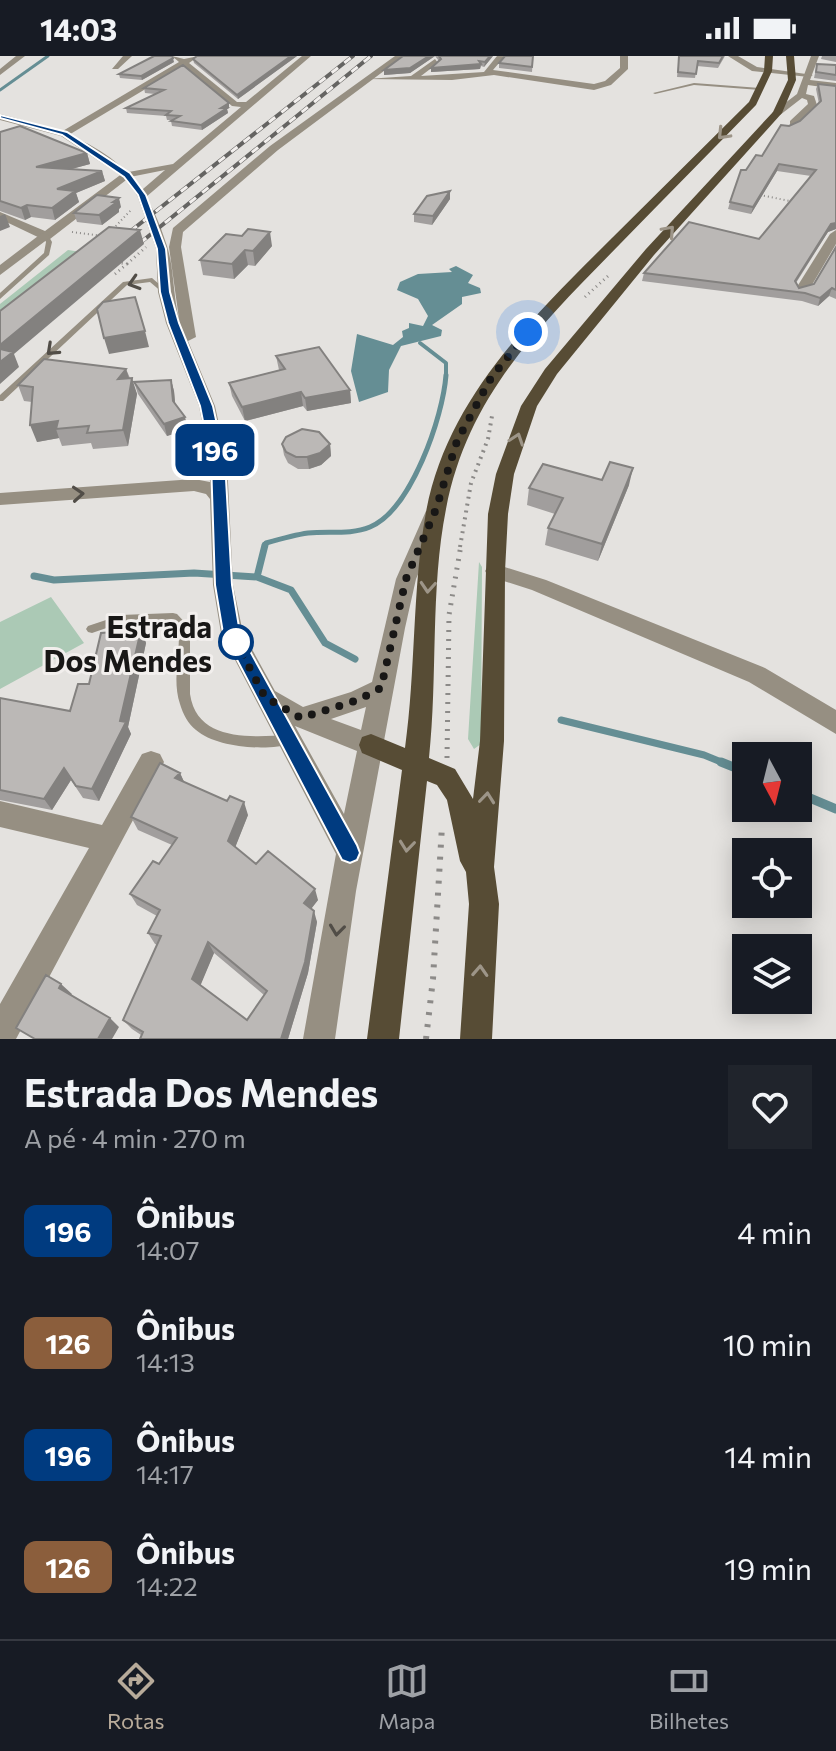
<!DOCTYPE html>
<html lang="pt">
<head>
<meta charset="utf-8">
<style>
  body { margin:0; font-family:Commissioner,sans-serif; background:#20242c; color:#f1f3f6; height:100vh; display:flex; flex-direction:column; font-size:30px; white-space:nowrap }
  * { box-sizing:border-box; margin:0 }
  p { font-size:26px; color:#9ea1a6 }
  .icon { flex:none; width:44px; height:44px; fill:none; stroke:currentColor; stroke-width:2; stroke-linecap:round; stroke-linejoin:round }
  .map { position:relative; height:983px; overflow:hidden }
  .drawer { display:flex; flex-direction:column; background:#171b24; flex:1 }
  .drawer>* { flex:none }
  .badge { padding:0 16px; border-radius:12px; font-size:28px; line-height:52px }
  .needle { width:52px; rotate:173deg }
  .buttons { position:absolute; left:732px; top:686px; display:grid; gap:16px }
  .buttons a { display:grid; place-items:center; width:80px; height:80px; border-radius:0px; background:#171b24; box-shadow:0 4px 20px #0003; font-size:40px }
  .you { position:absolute; width:40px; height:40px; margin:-20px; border:6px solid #fff; border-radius:50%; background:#1a73e8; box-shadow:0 0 0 12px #1a73e833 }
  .map>.badge { position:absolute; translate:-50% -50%; box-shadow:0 0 0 4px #fff }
  .round { display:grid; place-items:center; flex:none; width:84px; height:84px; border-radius:0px; background:#20242c }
  .headline { display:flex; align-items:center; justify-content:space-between; height:136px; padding:0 24px }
  h1 { font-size:38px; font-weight:700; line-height:60px }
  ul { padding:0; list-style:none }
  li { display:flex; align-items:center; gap:24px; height:112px; padding:0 24px }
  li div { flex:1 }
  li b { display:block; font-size:30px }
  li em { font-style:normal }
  li .badge { min-width:88px; font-weight:700; text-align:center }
  .status { display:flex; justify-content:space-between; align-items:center; height:56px; padding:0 40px; background:#171b24; direction:ltr }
  .status svg { height:22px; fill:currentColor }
  .tabs { display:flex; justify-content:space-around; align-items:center; height:112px; border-top:2px solid #363941; background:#171b24; font-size:22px; color:#9ea1a6 }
  .tabs a { display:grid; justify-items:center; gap:4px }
  .tabs .on { color:#b8ab9a }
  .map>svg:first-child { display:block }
</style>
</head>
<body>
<div class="status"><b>14:03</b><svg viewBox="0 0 49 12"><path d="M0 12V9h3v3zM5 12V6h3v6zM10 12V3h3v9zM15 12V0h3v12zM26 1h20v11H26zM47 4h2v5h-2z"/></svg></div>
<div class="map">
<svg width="836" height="983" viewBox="0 0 836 983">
  <rect width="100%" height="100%" fill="#e4e2df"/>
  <!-- green -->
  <path fill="#abc9b5" d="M68,194L81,196L0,261V248Z
    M479,506L482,511L481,688L474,693L468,683Z
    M51,541L84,587L0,633V566Z"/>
  <!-- water -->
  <path fill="#658e94" d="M456,210L473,219L468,227L480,232L481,237L462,241V248L432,269L442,274L441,280L401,290L389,314L388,336L359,346L351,315L357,278L393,289L403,281L402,275L409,272V267L423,270L428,260L418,243L397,234L400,226L418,218L452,216L449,213Z"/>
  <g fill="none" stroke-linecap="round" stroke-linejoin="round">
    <!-- stream-far4 -->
    <path stroke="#658e94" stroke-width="3" d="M0,34L48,0"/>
    <!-- stream-far3 -->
    <path stroke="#658e94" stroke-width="4" d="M420,287L446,307V321"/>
    <!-- stream-far2 -->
    <path stroke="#658e94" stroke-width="5" d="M265,491L266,487C280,483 294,479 308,477C329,475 351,479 370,471C411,454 443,361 446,319"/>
    <!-- stream-far1 -->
    <path stroke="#658e94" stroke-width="7" d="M34,520L54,524L194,517L257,521L291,534L325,587L355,603
      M257,521L265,489
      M561,664L704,699L726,708"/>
    <!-- stream -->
    <path stroke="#658e94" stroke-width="9" d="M721,706L746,716
      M798,737L836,753"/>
    <!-- path-far4 -->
    <path stroke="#8c8a88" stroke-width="2" stroke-dasharray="1 3" stroke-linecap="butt" d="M760,139L795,146
      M113,173L131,154
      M72,176L103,180"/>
    <!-- path-far3 -->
    <path stroke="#8c8a88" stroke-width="3" stroke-dasharray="1 4" stroke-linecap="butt" d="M127,208L146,191
      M115,218L127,208L121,207
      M585,241L608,220"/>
    <!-- path-far2 -->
    <path stroke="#8c8a88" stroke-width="4" stroke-dasharray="2 5" stroke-linecap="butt" d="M460,491L471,427L488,383L492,360"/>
    <!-- path-far1 -->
    <path stroke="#8c8a88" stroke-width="5" stroke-dasharray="2 7" stroke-linecap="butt" d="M447,702L449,559L461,489"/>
    <!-- path -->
    <path stroke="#8c8a88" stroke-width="6" stroke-dasharray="3 9" stroke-linecap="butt" d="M426,983L433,923L442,770"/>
    <!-- service -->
    <path fill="#968f82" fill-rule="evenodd" d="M694,27L760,32L762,33L760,34L694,29L655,38L653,37Z
      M46,178L48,179L52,186L49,199L0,243V237L44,197L46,186L43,180Z
      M152,222L167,235V237H163L150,226L127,229L3,345H0V339L123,226Z
      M173,557L177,558L190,572V638C197,686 251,681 288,679L292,680L294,684L292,688C266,695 217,692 196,674C188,668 183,658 180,648C172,625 180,597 179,573L170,565L121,567L92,577L88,576L86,573L88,570L121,559Z"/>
    <!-- minor -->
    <path fill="#968f82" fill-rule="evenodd" d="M16,0H25L0,19V13Z
      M123,0H132L118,13H112Z
      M172,0L184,3L199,0L189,7L237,46H246L302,0H311L146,141L136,139L165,114L130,121L50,183H42L0,163V156L45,175L123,117L173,108L241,51L232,50L184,10L67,80H61V76L179,6Z
      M497,0H505L493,14L594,28L605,25L620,12V0H628V13L611,29L594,34L494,19L452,24L366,23L411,20L435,3L438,7L421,20L484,16Z
      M811,0H819L810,24L836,27V33L808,29L806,38L814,40L817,49L796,69H790V65L808,48L807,44L802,42L780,59L772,57L797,38Z
      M836,174V188L809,234L797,237L795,234L830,178Z
      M495,508L546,524L765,612L836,654V678L749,626L532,534L488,520L485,515L488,510Z
      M151,695L160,698L164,706L16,983H0V948L89,792L0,771V745L102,769L142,698Z"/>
    <!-- tertiary -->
    <path fill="#968f82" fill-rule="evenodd" d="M395,0H404L278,94L183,176L181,191L196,281L188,285L215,350L227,405L233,529L243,577L275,635L303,651L351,636L372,626L396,523L426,455H440L443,460L416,523L405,572L356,835L335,983H303L336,798L221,577L213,529L210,443L206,438L194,435L0,449V437L194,423L210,426L209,405L199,350L166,267L158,236L156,193L137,139L123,121L61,80L0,64V58C85,80 140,99 167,190C174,212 173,239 179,263L169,191L173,172L270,90ZM366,651L361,674L331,663ZM295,670L357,695L344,758Z
      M728,0H738L757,11L813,19L809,21L752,15Z
      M42,177L52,180L0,219V209Z"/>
    <!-- primary -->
    <path fill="#574c35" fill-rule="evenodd" d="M765,0H773L772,15L756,49C711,95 665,142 620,188C542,268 468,338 446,453C430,534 438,620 429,702L455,713L473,743L480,685L488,458L496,418L521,350L545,313L646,193L773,56L788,24L786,0H794L796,24L782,57L654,199L557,318L537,350L514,418L508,458L505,515L504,685L494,811L499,848L492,983H460L469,848L466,816L460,805L447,744L437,729L427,725L399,983H367L402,714L362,697L359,689L362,681L371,678L405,692C416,614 412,534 426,456C447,342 533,261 611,183C657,137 703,92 749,46L764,15Z"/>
    <defs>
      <path id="rail" d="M118,185L353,0
        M140,187L371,0"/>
    </defs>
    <!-- rail casing -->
    <use href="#rail" stroke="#656462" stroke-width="4"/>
    <!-- rail -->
    <use href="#rail" stroke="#f2efed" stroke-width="3" stroke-dasharray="8" stroke-linecap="butt"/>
  </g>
  <!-- wall -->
  <path fill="#a19e9d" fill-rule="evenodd" d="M297,0L238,43L194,7L193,3Z
    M403,0H493L484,11L481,10L480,13L431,16L439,5L435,0L410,17L384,19V14Z
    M533,0L532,16L499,12V7Z
    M679,0H725L718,12L697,10L695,22L677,21Z
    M822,0H836V6L821,3Z
    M174,6L142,24L120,22L119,18Z
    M817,8L836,9V25L814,22Z
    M183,9L229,52L227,53L228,57L202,74L172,70L171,65L173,64H167L166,60L127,57L126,52L155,38L145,37L144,32Z
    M818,28L836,30V173L828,176L796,227L799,232L814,228L836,191V243L829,240L818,250L802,245L642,225L644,217L759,183L811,120L777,115L751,158L728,153L730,146L746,114L762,100L789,70L800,65L819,48L816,33Z
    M0,76L87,97L90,108L71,113L102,115L105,125L76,137L79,146L55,164L31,161L25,164L0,155Z
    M450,135V143L432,169L414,166V158Z
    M121,151L119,153V156L102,169L77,166L74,157Z
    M226,178L272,190L255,210L248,209L234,223L203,219L200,204Z
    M276,300L350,334L351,347L307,355L303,350L245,365L232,340L229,327L279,314Z
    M126,313L137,338L128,390L93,393L91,387L62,390L59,382L37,386L32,346L24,345L18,329Z
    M171,324L174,335L175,348L188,373L167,380L138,338L134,326Z
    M282,388H330L331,400L321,409L309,413H298L288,407L284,399Z
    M602,424L629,429L598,505L545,489L548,472L555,458L527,449L529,432Z
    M141,574L146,587L128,671L131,678L99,745L83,742L71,724L52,754L0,744V642L70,655L89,628Z
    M180,717L184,726L248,759L235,791L256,808L318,844L311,853L317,866L308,917L288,983H140L141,979L132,973L123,964L158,889L155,888L148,877L157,860L137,849L130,838L159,808L172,789L138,774L131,761ZM214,897L264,939L247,964L200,929Z"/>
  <!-- shaded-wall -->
  <path fill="#83817f" d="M291,0H297L238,43L237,39Z
    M429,0H435L410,17L384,19V14Z
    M490,0H493L484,11L485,6Z
    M173,2L174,6L142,24L141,20Z
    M481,8L480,13L431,16V12Z
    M229,47V52L227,53L228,57L202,74L201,69Z
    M87,97L90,108L39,122L36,111Z
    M779,108L777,115L751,158L753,151Z
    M102,115L105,125L76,137L79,146L55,164L52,152L57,133Z
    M450,135V143L432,169L433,160Z
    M119,142L121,151L119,153V156L102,169L99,159Z
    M27,149L31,161L25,164L21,152Z
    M5,158L10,171L0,175V160Z
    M836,167V173L828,176L792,232L795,225L831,168Z
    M140,174L144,188L14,298L19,311L0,328V289Z
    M270,176L272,190L255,210L253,195Z
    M245,194L248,209L234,223L232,208Z
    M832,232L829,240L818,250L820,242Z
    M145,275L149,291L109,298L104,282Z
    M126,313L131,328L132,322L137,338L128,390L123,374L118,323Z
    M171,324L174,335L176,356L173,345Z
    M350,334L351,347L307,355L305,342Z
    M301,336L303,350L245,365L242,351Z
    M185,361L188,373L167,380L164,368Z
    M58,365L56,373L59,382L37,386L30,369Z
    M330,388L331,400L321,409L309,413L307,401Z
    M633,412L629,429L598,505L602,488Z
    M141,574L146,587L128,671L131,678L99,745L92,733L120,665Z
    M64,712L71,724L52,754L44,743Z
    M180,717L186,730L175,722Z
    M244,746L248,759L233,797L228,785Z
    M315,833L318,844L307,858L304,847Z
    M314,855L317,866L308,917L288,983H281Z
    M208,886L214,897L199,933L192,923Z
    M61,928L72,938L69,942L59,932Z
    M110,962L119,971L112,983H98Z"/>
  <!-- building -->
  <path fill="#bbb8b6" stroke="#83817f" stroke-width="2" fill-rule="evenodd" d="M154,0H172L173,2L141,20L119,18Z
    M197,0H291L237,39L193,3Z
    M403,0H429L410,12L384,14Z
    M439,0H490L485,6L479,5L481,8L431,12L441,3Z
    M505,0H533L532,11L499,7Z
    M679,0H723L719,7L698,5L696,18L678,16Z
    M817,8L836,9V19L816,16Z
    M183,9L229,47L221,52H227L201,69L171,65L180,60L166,59L171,55L126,52L164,34L144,32Z
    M818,28L836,30V167L831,168L795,225L799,232L814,228L836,191V234L832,232L820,242L805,237L644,217L689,166L759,183L816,114L779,108L753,151L730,146L741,114H746L756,99L762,100L781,69L789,70L800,65L821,45Z
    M20,70L87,97L36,111L102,115L57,133L75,135L52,152L27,149L21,152L0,145V76Z
    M450,135L433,160L414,158L427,140Z
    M97,139L119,142L113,146H117L99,159L74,157Z
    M109,171L140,174L0,289V255Z
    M248,173L270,176L253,195L245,194L232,208L200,204L226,178L242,180Z
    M135,241L145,275L104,282L97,253L103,246Z
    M319,291L350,334L305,342L301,336L242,351L229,327L285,313L276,300Z
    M0,293L13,296L0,306Z
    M44,303L126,313L118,323L132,322L123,374L87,377L89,370L56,373L58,365L30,369L33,331L18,329Z
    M171,324L173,345L185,361L164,368L134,326Z
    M302,373L319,376L330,388L320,397L307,401H296L286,396L282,388L286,381Z
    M610,406L633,412L602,488L548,472L563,442L529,432L543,408L602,424Z
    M141,574L120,665L126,666L92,733L76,730L64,712L44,743L0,734V642L70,655L78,628H89L101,577Z
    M160,707L180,717L175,722L227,745L230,740L244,746L228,785L256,808L268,795L315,833L304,847L314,855L305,906L281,983H140L143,976L123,964L161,880L148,877L160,854L130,838L153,805L159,808L177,782L131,761ZM208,886L267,935L247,964L192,923Z
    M46,919L61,928L59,932L110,962L98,983H35L16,972Z"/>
  <!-- one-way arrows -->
  <defs><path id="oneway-chevron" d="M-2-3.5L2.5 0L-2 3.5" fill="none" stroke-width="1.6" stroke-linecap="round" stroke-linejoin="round" transform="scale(2)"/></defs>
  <g stroke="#9d9588">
    <use href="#oneway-chevron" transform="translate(723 78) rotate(134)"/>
    <use href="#oneway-chevron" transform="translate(669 175) rotate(-48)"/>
    <use href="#oneway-chevron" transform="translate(517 383) rotate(-71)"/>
    <use href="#oneway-chevron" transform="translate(428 531) rotate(94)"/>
    <use href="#oneway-chevron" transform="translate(487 742) rotate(-84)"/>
    <use href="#oneway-chevron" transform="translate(407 790) rotate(96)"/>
    <use href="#oneway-chevron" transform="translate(480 915) rotate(-87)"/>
  </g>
  <g stroke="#514d47">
    <use href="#oneway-chevron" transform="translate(134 227) rotate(163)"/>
    <use href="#oneway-chevron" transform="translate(52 294) rotate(137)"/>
    <use href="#oneway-chevron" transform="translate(78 438) rotate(-4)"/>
    <use href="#oneway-chevron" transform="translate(337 874) rotate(97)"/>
  </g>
  <!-- line -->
  <path fill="#003b80" stroke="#fff" stroke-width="2" d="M0,59L67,76L130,117L146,139L166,193L170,236L179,267L213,350L225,405L232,529L240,577L357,789L360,797L357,804L350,807L342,804L223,577L215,529L211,405L200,350L168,267L160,236L157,193L138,139L124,121L62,79L0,62Z"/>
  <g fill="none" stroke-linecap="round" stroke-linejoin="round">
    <!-- walk -->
    <path stroke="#181716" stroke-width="8" stroke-dasharray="0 14.4" d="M236,586L265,641L301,662L358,644L381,632L406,523L436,453L457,385L491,322L528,276"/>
  </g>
  <!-- markers -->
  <circle fill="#fff" stroke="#003b80" stroke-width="4" cx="236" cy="586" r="16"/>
  <g text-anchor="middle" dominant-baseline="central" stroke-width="6" stroke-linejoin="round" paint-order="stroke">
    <!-- stop labels -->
    <g font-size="30" font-weight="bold" fill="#181716" stroke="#f2efed" text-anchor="end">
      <text x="212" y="569">Estrada<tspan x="212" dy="34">Dos Mendes</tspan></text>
    </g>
  </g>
</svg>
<div class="buttons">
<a><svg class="needle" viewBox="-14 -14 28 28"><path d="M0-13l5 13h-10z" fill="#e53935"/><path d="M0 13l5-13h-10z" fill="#9ea1a6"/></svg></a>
<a><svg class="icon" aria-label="locate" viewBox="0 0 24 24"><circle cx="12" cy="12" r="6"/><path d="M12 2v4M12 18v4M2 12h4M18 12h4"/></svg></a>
<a><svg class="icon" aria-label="layers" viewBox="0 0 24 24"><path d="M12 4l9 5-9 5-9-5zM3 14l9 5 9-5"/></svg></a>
</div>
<div class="you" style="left:528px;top:276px"></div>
<b class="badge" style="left:215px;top:394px;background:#003b80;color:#fff">196</b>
</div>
<section class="drawer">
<div class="headline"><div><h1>Estrada Dos Mendes</h1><p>A pé · 4 min · 270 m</p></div><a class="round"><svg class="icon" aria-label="heart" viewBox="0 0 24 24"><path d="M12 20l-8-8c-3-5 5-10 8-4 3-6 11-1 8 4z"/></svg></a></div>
<ul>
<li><span class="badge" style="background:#003b80;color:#fff">196</span><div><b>Ônibus</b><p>14:07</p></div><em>4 min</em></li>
<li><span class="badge" style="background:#8b5e3c;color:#fff">126</span><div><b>Ônibus</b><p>14:13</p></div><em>10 min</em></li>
<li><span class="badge" style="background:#003b80;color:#fff">196</span><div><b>Ônibus</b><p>14:17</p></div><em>14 min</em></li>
<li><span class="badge" style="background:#8b5e3c;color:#fff">126</span><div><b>Ônibus</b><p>14:22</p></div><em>19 min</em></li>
</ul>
</section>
<nav class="tabs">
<a class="on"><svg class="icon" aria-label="directions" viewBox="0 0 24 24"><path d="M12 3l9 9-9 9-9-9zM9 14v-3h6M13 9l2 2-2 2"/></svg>Rotas</a>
<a><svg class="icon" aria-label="map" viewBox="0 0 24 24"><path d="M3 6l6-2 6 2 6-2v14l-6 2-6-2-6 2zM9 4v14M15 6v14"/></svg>Mapa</a>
<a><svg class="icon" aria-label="tickets" viewBox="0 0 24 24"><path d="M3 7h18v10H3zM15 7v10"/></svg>Bilhetes</a>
</nav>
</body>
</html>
